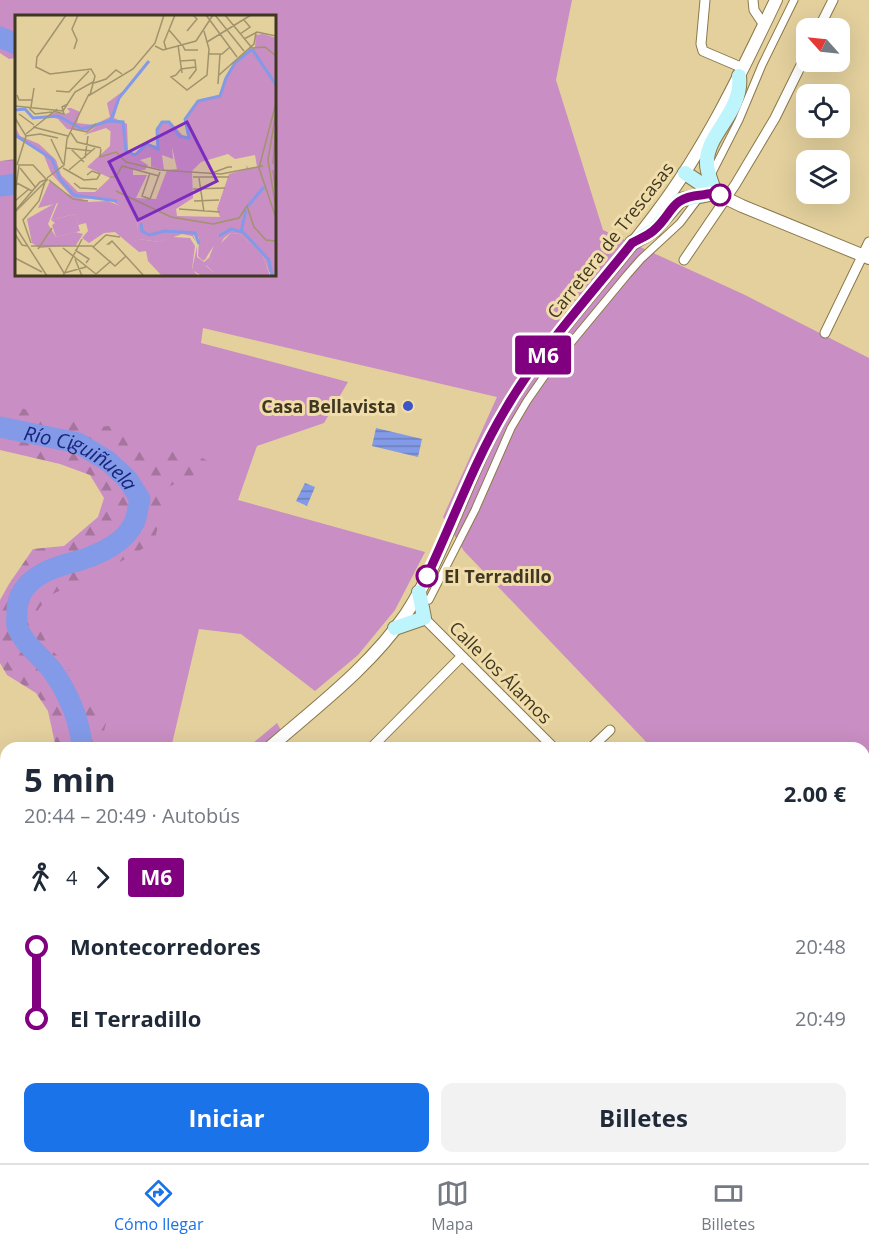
<!DOCTYPE html>
<html lang="es">
<head>
<meta charset="utf-8">
<style>
  body { margin:0; font-family:"Open Sans",sans-serif; background:#f2f2f3; color:#1f2937; height:100vh; display:flex; flex-direction:column; font-size:22px; white-space:nowrap }
  * { box-sizing:border-box; margin:0 }
  p { font-size:20px; color:#747a83 }
  .icon { flex:none; width:33px; height:33px; fill:none; stroke:currentColor; stroke-width:2; stroke-linecap:round; stroke-linejoin:round }
  .map { position:relative; flex:1; overflow:hidden }
  .sheet { position:absolute; left:0px; top:742px; width:870px; height:422px; display:flex; flex-direction:column; background:#fff; border-radius:18px 18px 0 0; box-shadow:0 6px 24px #0002 }
  .sheet>* { flex:none }
  .badge { padding:0 12px; border-radius:4px; font-size:21px; line-height:39px }
  .needle { width:39px; rotate:297deg }
  .buttons { position:absolute; left:796px; top:18px; display:grid; gap:12px }
  .buttons a { display:grid; place-items:center; width:54px; height:54px; border-radius:12px; background:#fff; box-shadow:0 6px 24px #0002; font-size:30px }
  .map>.badge { position:absolute; translate:-50% -50%; box-shadow:0 0 0 3px #fff }
  .legs { display:flex; align-items:center; gap:9px; height:66px; padding:0 24px; font-size:20px }
  .legs p { margin-inline-start:auto }
  .head { display:flex; align-items:center; justify-content:space-between; height:102px; padding:0 24px }
  h1 { font-size:33px; font-weight:700; line-height:45px }
  .button { display:flex; gap:12px; margin-top:auto; padding:12px 24px }
  .button a { flex:1; height:69px; border-radius:12px; background:#1a73e8; color:#fff; font-size:24px; font-weight:700; line-height:69px; text-align:center }
  .button a+a { background:#f2f2f3; color:#1f2937 }
  ul { padding:0 24px; list-style:none }
  li { display:flex; align-items:center; gap:21px; height:72px; font-size:22px }
  li i { display:grid; place-items:center; width:9px; height:100%; margin:0 8px; background:currentColor }
  li i::after { content:''; width:15px; height:15px; margin:-8px; border:4px solid; border-radius:50%; background:#fff }
  li p { margin-inline-start:auto }
  li:first-child i { background:linear-gradient(#0000 50%,currentColor 0) }
  li:last-child i { background:linear-gradient(currentColor 50%,#0000 0) }
  .tabs { display:flex; justify-content:space-around; align-items:center; height:84px; border-top:2px solid #e0e1e3; background:#fff; font-size:16px; color:#747a83 }
  .tabs a { display:grid; justify-items:center; gap:3px }
  .tabs .selected { color:#1a73e8 }
  .map>svg:first-child { display:block }
</style>
</head>
<body>
<div class="map">
<svg width="869" height="1163" viewBox="0 0 869 1163">
  <defs>
    <pattern id="forest-firs" width="22" height="20" patternUnits="userSpaceOnUse" patternTransform="scale(1.5)"><rect width="22" height="20" fill="#c98ec3"/><path d="M5 1l3.5 6h-7zM16 11l3.5 6h-7z" fill="#a5759e"/></pattern>
    <pattern id="water-rules" width="6" height="5" patternUnits="userSpaceOnUse" patternTransform="scale(1.5)"><rect width="6" height="5" fill="#829ae7"/><path d="M0 2.5h6" fill="none" stroke="#6c7ebb"/></pattern>
  </defs>
  <rect width="100%" height="100%" fill="#e3d09d"/>
  <!-- grass -->
  <path fill="#c98ec3" d="M0,0H572L556,80L603,230L745,295L869,358V1133L864,1132V748H652L464,551L443,517L497,397L203,328L201,343L348,382L324,423L257,446L238,500L425,552L395,610L358,655L315,691L241,634L199,629L171,748H82L17,625L140,499L0,427V186L16,184V274H274V16H16V44L0,37Z
    M277,723L291,748H247Z
    M6,885V1158H728L719,1163H0V887Z"/>
  <!-- forest -->
  <path fill="url(#forest-firs)" d="M0,21L7,26L16,25V58L9,59L0,53Z
    M16,159V194L0,195V161Z
    M0,403L97,427L121,425L136,434L148,454L184,448L215,465L168,487L154,542L108,569L48,596L36,613L46,643L72,673L106,723L100,748H56L48,711L36,693L7,675L0,663V600L9,584L33,549L64,546L98,517L104,498L90,475L60,464L0,450Z
    M6,863V914L0,916V864Z
    M864,1071L869,1072V1163H844L829,1158L816,1163H626L641,1158H864Z"/>
  <!-- water -->
  <path fill="url(#water-rules)" d="M376,428L422,439L418,457L372,446Z
    M305,483L315,487L307,506L296,501Z
    M687,1158H760L751,1163H675Z"/>
  <g fill="none" stroke-linecap="round" stroke-linejoin="round">
    <!-- river -->
    <g stroke="#829ae7" stroke-width="21">
      <path d="M0,37L16,44"/>
      <path d="M0,186L16,184"/>
      <path id="s1" d="M0,427L78,443L108,461L128,480L140,499C138,507 137,515 135,521C124,547 88,559 63,565C40,572 16,586 17,613C17,617 16,622 17,626C23,644 40,655 51,669C67,690 81,722 82,748"/>
      <path d="M0,887L6,885"/>
    </g>
    <defs>
      <path id="pedestrian" d="M713,171L739,120L762,65L794,0
        M429,600L475,510L511,428L527,401L550,368L627,275L641,259L680,223L698,199"/>
      <path id="minor" d="M705,0L701,44L703,51L743,68
        M753,0L754,10L764,25
        M819,28L833,0
        M684,260L735,185L775,118L807,53
        M825,333L869,242
        M424,618L554,748
        M371,748L462,656
        M591,748L610,730
        M864,874L869,873
        M209,1158L211,1163
        M495,1163L513,1158"/>
      <path id="tertiary" d="M715,193L742,206L869,258
        M269,748C316,707 370,667 406,614C451,545 470,461 516,392C558,328 612,273 657,212C706,147 741,73 776,0
        M0,995H6"/>
      <path id="secondary" d="M685,173L715,193
        M715,193C712,183 706,172 707,161C707,133 743,112 739,76
        M632,243L654,230L680,200L715,193
        M395,628L424,618L419,592"/>
    </defs>
    <!-- pedestrian casing -->
    <use href="#pedestrian" stroke="#8b7949" stroke-width="9"/>
    <!-- minor casing -->
    <use href="#minor" stroke="#8b7949" stroke-width="11"/>
    <!-- tertiary casing -->
    <use href="#tertiary" stroke="#8b7949" stroke-width="14"/>
    <!-- secondary casing -->
    <use href="#secondary" stroke="#8b7949" stroke-width="16"/>
    <!-- pedestrian -->
    <use href="#pedestrian" stroke="#fff" stroke-width="7"/>
    <!-- minor -->
    <use href="#minor" stroke="#fff" stroke-width="9"/>
    <!-- tertiary -->
    <use href="#tertiary" stroke="#fff" stroke-width="12"/>
    <!-- secondary -->
    <use href="#secondary" stroke="#bef5fd" stroke-width="14"/>
  </g>
  <g fill="none" stroke-linecap="round" stroke-linejoin="round">
    <defs>
      <path id="line-1" d="M427,576C453,521 474,462 505,410C540,350 589,297 632,243C639,239 647,236 653,231C674,213 669,198 701,195C708,194 713,192 720,195"/>
    </defs>
    <!-- line-1 casing -->
    <use href="#line-1" stroke="#fff" stroke-width="14"/>
    <!-- line-1 -->
    <use href="#line-1" stroke="#800080" stroke-width="9"/>
  </g>
  <!-- markers -->
  <g fill="#fff" stroke="#800080" stroke-width="3">
    <circle cx="720" cy="195" r="10"/>
    <circle cx="427" cy="576" r="10"/>
  </g>
  <circle fill="#3d54c7" stroke="#f0ddaa" stroke-width="2" cx="408" cy="406" r="6"/>
  <g text-anchor="middle" dominant-baseline="central" stroke-width="6" stroke-linejoin="round" paint-order="stroke">
    <!-- street labels -->
    <g font-size="18" fill="#3f3722" stroke="#f0ddaa">
      <text transform="translate(610 240) rotate(-52)">Carretera de Trescasas</text>
      <text transform="translate(501 672) rotate(45)">Calle los Álamos</text>
    </g>
    <!-- poi labels -->
    <g font-size="18" font-weight="bold" fill="#3f3722" stroke="#f0ddaa" text-anchor="end">
      <text x="396" y="406">Casa Bellavista</text>
    </g>
    <!-- stop labels -->
    <g font-size="18" font-weight="bold" fill="#3f3722" stroke="#f0ddaa" text-anchor="start">
      <text x="444" y="576">El Terradillo</text>
    </g>
    <!-- water labels -->
    <g font-size="20" font-style="italic" fill="#19247b" stroke="#f0ddaa">
      <text stroke="none"><textPath href="#s1" startOffset="88">Río Ciguiñuela</textPath></text>
    </g>
  </g>
  <!-- overview -->
  <g transform="translate(15 15)">
    <rect width="261" height="261" fill="#e3d09d"/>
    <path d="M248,19L261,23V261H257L254,245L228,217L208,218L188,246L183,241L184,223L180,218L134,220L125,201L99,185L56,177H80L95,163L72,152L95,131L96,105L111,109V133L115,139L125,138L130,130L143,133L144,110L154,107L169,123L175,121L169,106L183,86L205,81L215,54L240,32L241,20ZM157,132L162,154L152,155L141,184L121,183L132,160H118V155H130L133,150L125,145L136,142V152L149,155L147,140L158,144ZM213,139L220,144L240,140L242,152L234,154L231,150L232,154L214,159L202,194L205,202L162,201L161,194L178,183L177,156L186,147ZM35,166L48,177L73,187L93,186L115,195L122,203L123,216H119L121,228L124,224L144,227L157,222L175,223L180,231L177,254L183,261H147L133,246L131,236L124,237L100,217L89,218L74,228L67,223L73,216L71,208L63,210L60,199L36,205L43,188L23,193ZM216,218L225,219L247,238L255,261H187L190,250L198,257V248L195,247L204,230Z" fill="#c98ec3" fill-rule="evenodd"/>
    <path d="M107,77L99,103L112,109L113,135L117,138H122L130,128L142,131L141,113L148,106L157,108L169,122L174,121L169,105L184,85L191,83L194,87L186,86L171,104L177,119L168,125L169,130L155,109L150,108L144,115L148,137L132,130L119,148V143L109,142L108,109H103L98,118L91,113L69,120L81,112L73,116L52,114L43,104L32,101L38,97L51,99L55,97L52,93H56L65,97L62,108L79,110L95,102L92,88ZM0,112L5,121L24,129L41,145L46,160L63,177L99,182L124,196L130,190L133,195L128,197L136,216L133,217L178,214L184,221L178,220L181,227L177,221L167,219L144,227L124,224L121,229L118,215L123,216L122,202L92,183L59,184L36,158L28,138L0,122ZM213,212L226,214L253,238L259,261L254,257L247,238L225,219L216,218L209,223L195,247H199V258L191,250L187,261L177,255L182,231V242L189,247L194,243L201,225L190,245L184,242L187,224L190,238L201,219Z" fill="#c98ec3"/>
    <path d="M60,199L65,216L41,222L37,210L40,208L36,205Z" fill="#c98ec3"/>
    <path d="M42,187L33,209L41,222L60,217L68,219L61,230L25,233L17,228L12,204Z" fill="#c98ec3"/>
    <path fill="none" stroke="#829ae7" stroke-width="3" d="M237,34L261,70M211,63L220,48L237,34M0,95L10,94L18,103L43,101L67,114L94,106L108,107L111,136L120,140L132,129L143,134L142,115L147,107H154L164,121L174,123L170,104L183,86L205,81L211,63M96,105L104,83L134,46M0,120L37,144L45,164L59,180L102,186M233,191L249,172M126,208L127,216L134,220L150,216L180,218L184,229M226,217L231,195M204,221L216,214L228,217L254,245L257,261"/>
    <path fill="none" stroke="#a1936c" stroke-width="1.5" d="M51,0L22,42L21,52L35,59L76,54L80,61L75,80L118,54L140,28M191,0L222,42M200,0L229,36M210,0L237,33L250,32L261,41M154,15L166,29M172,16L182,4L178,0M225,19L235,12L229,5M229,24L242,17L261,21M192,27L236,0M140,28L149,0M167,29L170,35H183M163,30L167,58M140,31L148,35L181,26L198,0M59,34L62,25L57,14L63,0M151,34L149,27L160,0M193,39H207L215,32M165,46L180,45L181,55L174,64M161,60L156,62L172,75L192,60L194,34L189,16M161,60L166,54L181,52M204,60L239,29L241,18M79,68L91,64L101,55L107,59M203,69L205,39M41,76L54,77L74,56M2,80L4,85H17M261,88L244,153L261,203M0,91L48,96L60,77L78,67M13,92L20,99L37,97M16,92L19,73M38,96L49,99L47,92L53,89M261,97L253,145L261,193M4,99L19,110M0,103L11,121L2,150M18,112L53,121M58,114L72,117L81,109M56,118L62,127L86,133M11,119L42,94M11,121L25,119L43,123M36,124L48,149M51,133L77,136M55,133L69,147M86,134L85,142L101,137L111,147L145,155L206,159L248,151M70,143L73,121M258,149L261,109M3,150H18L31,164M5,153L21,173M48,153L69,165L82,164L85,159L77,156L72,160M54,155L80,133M258,155L261,179M135,158L127,181L135,184L145,157M197,158L213,152H217H213M95,162H101L107,151L144,161M178,162H214M32,163L49,150L52,124L74,79M184,163L189,197M34,165L58,184L73,186M0,167L17,176M59,168L65,173L82,174M178,174L210,173M101,176L156,202L198,209L224,203L232,191L239,212L251,225L261,226M0,178L4,151M0,186L14,174M179,186L204,185M164,194L205,197M0,196L25,167L33,164L0,197M0,211L32,261M0,219L7,230L12,231M97,226L93,229H94L97,226L129,261M16,228L8,205L24,186L30,167M16,231H77L100,251L111,241M78,232L91,220L105,222M34,233L49,258M48,233L81,259M23,234L37,213M60,235L74,244L71,248M0,243L27,257M60,244L67,261M49,258L71,252M81,259L96,246M48,261L67,224"/>
    <path fill="#7b2cbf" fill-opacity="0.15" stroke="#7b2cbf" stroke-width="3" d="M172,107L202,166L123,205L94,147Z"/>
    <rect width="261" height="261" fill="none" stroke="#3f3722" stroke-width="3"/>
  </g>
</svg>
<div class="buttons">
<a><svg class="needle" viewBox="-14 -14 28 28"><path d="M0-13l5 13h-10z" fill="#e53935"/><path d="M0 13l5-13h-10z" fill="#747a83"/></svg></a>
<a><svg class="icon" aria-label="locate" viewBox="0 0 24 24"><circle cx="12" cy="12" r="6"/><path d="M12 2v4M12 18v4M2 12h4M18 12h4"/></svg></a>
<a><svg class="icon" aria-label="layers" viewBox="0 0 24 24"><path d="M12 4l9 5-9 5-9-5zM3 14l9 5 9-5"/></svg></a>
</div>
<b class="badge" style="left:543px;top:355px;background:#800080;color:#fff">M6</b>
<section class="sheet">
<div class="head"><div><h1>5 min</h1><p>20:44 – 20:49 · Autobús</p></div><b>2.00 €</b></div>
<div class="legs"><svg class="icon" aria-label="walk" viewBox="0 0 24 24"><circle cx="13" cy="4" r="2"/><path d="M13 8l-2 6 4 7M11 14l-3 7M7 12l3-4h3l4 4"/></svg>4<svg class="icon" aria-label="forward" viewBox="0 0 24 24"><path d="M9 5l7 7-7 7"/></svg><b class="badge" style="background:#800080;color:#fff">M6</b></div>
<ul>
<li><i style="color:#800080"></i><b>Montecorredores</b><p>20:48</p></li>
<li><i style="color:#800080"></i><b>El Terradillo</b><p>20:49</p></li>
</ul>
<div class="button"><a>Iniciar</a><a>Billetes</a></div>
</section>
</div>
<nav class="tabs">
<a class="selected"><svg class="icon" aria-label="directions" viewBox="0 0 24 24"><path d="M12 3l9 9-9 9-9-9zM9 14v-3h6M13 9l2 2-2 2"/></svg>Cómo llegar</a>
<a><svg class="icon" aria-label="map" viewBox="0 0 24 24"><path d="M3 6l6-2 6 2 6-2v14l-6 2-6-2-6 2zM9 4v14M15 6v14"/></svg>Mapa</a>
<a><svg class="icon" aria-label="tickets" viewBox="0 0 24 24"><path d="M3 7h18v10H3zM15 7v10"/></svg>Billetes</a>
</nav>
</body>
</html>
